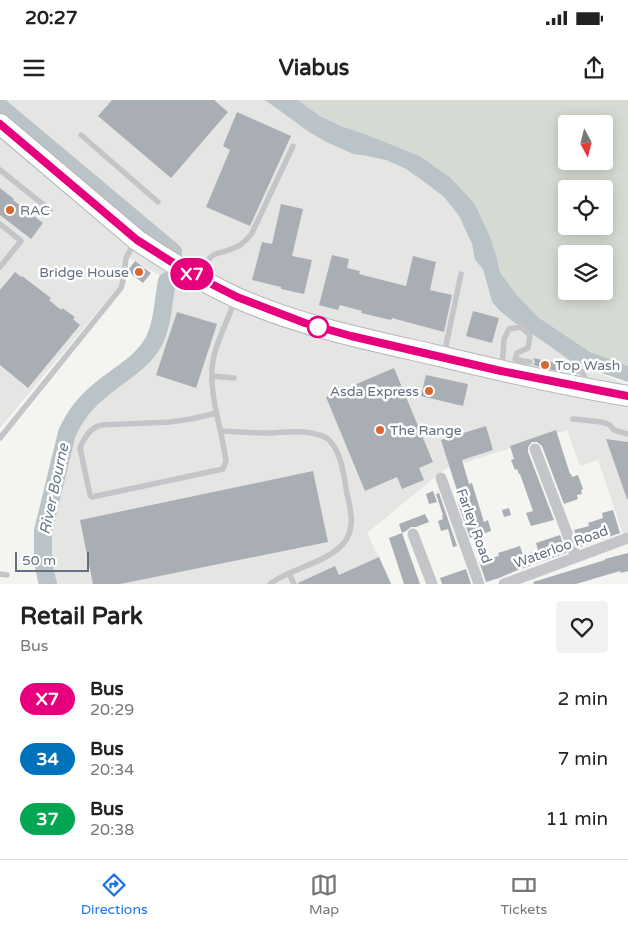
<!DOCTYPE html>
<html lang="en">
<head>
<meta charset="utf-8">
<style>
  body { margin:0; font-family:"Varela Round",sans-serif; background:#f2f2f2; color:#222; height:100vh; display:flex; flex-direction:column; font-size:19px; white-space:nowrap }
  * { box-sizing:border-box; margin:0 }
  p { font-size:16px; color:#767676 }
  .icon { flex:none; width:28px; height:28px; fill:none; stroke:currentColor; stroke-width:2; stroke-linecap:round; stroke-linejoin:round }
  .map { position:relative; height:484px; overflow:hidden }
  .details { display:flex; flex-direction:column; background:#fff; flex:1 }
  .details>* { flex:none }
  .badge { padding:0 10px; border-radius:16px; font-size:18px; line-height:32px }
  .needle { width:32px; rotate:173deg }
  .buttons { position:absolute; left:558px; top:15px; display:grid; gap:10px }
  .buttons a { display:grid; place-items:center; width:55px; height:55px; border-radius:5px; background:#fff; box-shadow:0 2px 12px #0003; font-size:25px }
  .scale { position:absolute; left:15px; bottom:12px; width:74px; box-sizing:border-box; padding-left:5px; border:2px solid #657180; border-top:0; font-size:14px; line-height:18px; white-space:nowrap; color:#657180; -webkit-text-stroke:4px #fff; paint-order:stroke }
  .map>.badge { position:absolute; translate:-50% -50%; box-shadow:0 0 0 2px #fff }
  .round { display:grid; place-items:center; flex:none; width:52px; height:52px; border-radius:5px; background:#f2f2f2 }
  .headline { display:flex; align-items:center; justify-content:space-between; height:85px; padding:0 20px }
  h1 { font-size:24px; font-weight:700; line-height:38px }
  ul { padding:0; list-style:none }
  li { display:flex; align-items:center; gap:15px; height:60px; padding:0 20px }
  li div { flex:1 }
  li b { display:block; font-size:19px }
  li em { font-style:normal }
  li .badge { min-width:55px; font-weight:700; text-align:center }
  .status { display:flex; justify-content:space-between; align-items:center; height:35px; padding:0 25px; background:#fff; direction:ltr }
  .status svg { height:14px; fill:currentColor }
  header { display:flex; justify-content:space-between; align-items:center; height:65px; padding:0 20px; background:#fff; font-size:22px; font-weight:700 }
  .dock { display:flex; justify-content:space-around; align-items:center; height:70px; border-top:1px solid #e0e0e0; background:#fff; font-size:14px; color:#767676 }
  .dock a { display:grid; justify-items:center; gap:2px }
  .dock .selected { color:#1a73e8 }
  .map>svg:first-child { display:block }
</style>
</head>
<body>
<div class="status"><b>20:27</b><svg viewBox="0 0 49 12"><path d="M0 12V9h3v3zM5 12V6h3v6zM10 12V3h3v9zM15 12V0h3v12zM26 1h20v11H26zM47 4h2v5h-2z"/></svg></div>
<header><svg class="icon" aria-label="menu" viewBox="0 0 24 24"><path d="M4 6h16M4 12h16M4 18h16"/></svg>Viabus<svg class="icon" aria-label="share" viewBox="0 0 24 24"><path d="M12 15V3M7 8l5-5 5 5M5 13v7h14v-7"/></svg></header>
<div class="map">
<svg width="628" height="484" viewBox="0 0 628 484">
  <rect width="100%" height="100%" fill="#f4f5f1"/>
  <!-- built -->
  <path fill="#e5e6e4" d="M0,0H265L309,32L326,42L353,54L367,56L386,60L406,69L423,81L444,97L459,116L472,144L475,159L483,169L492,202L500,211L515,223L541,240L575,264L628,285V299L626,306L628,307V432L623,434L598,360L580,366L567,330L445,369L367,433L392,484H57L46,433L61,372L76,320L148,255L162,234L171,182L130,158L118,187L0,328Z"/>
  <!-- green -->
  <path fill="#d5dbd2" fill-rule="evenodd" d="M298,0H628V266L590,252L538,217L516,194L500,172L496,154L490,136L475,104L451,78L420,56L365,34L341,26L320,16ZM566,24H604V61H566ZM566,89H604V126H566ZM566,154H604V191H566Z"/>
  <!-- water -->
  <path fill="#bac3c8" d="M265,0H298L320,16L341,26L365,34L420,56L451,78L475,104L490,136L496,154L500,172L516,194L538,217L590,252L628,266V282L575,264L541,240L515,223L500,211L492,202L483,169L475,160L472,144L459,116L444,97L423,81L406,69L386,60L367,56L353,54L326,42L309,32Z"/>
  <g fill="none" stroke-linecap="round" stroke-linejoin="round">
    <!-- river -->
    <path stroke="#bac3c8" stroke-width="18" d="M0,7L173,152
      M48,484L45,472L43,458V431L67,333C75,315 86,301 103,288C120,274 143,262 154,241C163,223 163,201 167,181"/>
  </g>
  <!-- building -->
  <path fill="#a9aeb5" d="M112,0H214L228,12L171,78L98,16Z
    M237,12L291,36L250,126L206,107L230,50L223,46Z
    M0,88L14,99L13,100L43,123L31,139L0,115Z
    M281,104L303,109L292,156L312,160L304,194L281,189V187L252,180L262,142L272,144Z
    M332,155L349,159L347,168L360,171L359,174L406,186L413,156L436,162L430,190L452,195L444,232L392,218L391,220L361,213L362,211L340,205L338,210L319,205Z
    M135,161L151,173L143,183L129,172V169Z
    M15,172L21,177L22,176L51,198L49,200L61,210L62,208L75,217L73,219L80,225L28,288L0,265V190Z
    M473,211L499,218L492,243L466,236Z
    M177,212L217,224L196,288L156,275Z
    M533,258L557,263L555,266L557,271L533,265L535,262Z
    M394,268L433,362L419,368L424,380L402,389L397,377L365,391L326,297Z
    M426,275L468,284L463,306L421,296Z
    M486,326L493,350L462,360L469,384L472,383L484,422L488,420L491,431L470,438L458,404L461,403L441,340Z
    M556,330L570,374H571L572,377L578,375L583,389L581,390L582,394L577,395L578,399L564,404L542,346L537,342H532L528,347V352L554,420L531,426L526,413L533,411L520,374H519L517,369L515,370L511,360L514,359L510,346Z
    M606,339L628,342V399H627Z
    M313,371L328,442L120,484H93L80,420Z
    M433,391L437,402L429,404L426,394Z
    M439,393L457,446L453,447L448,429L441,431L438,421L443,419L442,416L443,415L436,394Z
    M509,408L511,415L504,417L502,410Z
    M613,410L620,433L580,447L574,430L589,426L588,423L603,418L602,413Z
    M425,414L429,422L416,427H411L406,431L402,433L399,424Z
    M402,433L420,484H404L389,438Z
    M560,435L566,453L518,470L499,478L486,482L479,461L499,456L498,453L520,446L523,455L538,450L536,443Z
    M628,453V471L621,473L620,471L576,484H534L533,482L605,460V459Z
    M379,457L391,484H299L298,483L335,466L339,475Z
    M466,469L471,484H442L440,478Z"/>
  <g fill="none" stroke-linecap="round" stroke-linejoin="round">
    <defs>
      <path id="highway" d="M0,24L137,140C168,161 201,181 235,197C297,225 365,239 431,254C497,270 562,285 628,296"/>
    </defs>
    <!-- highway casing -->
    <use href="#highway" stroke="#b3b6b9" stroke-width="22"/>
    <!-- lane -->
    <path stroke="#c3c5c9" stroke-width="5.5" d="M81,35L158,102
      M0,70L50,110
      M0,124L21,141L0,167
      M201,174C203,168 206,162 211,157C215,153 220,153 226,151C238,147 244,144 252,133L293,46
      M444,255L461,174
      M502,267L504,239L509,229L521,227L530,235L528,248L517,253L515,259L523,261L530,262
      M560,267L582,272L588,285
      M212,276L234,278
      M217,313L191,319L170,322L102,325C90,327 84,338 80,348L90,395L92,397L223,369L226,361C222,330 210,299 212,268C214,246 226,225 233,205
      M573,319L602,322L610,325L614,330L628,334
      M221,331C237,332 254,333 270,333C286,332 304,330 319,335C323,336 326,337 329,340C342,353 344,377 347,394C351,411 356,429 343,444C324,464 291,468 270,484
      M0,338L121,188L123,181L126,158L133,145
      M289,473L294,484
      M0,474L7,475"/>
    <!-- street -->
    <path stroke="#c3c5c9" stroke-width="11" d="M535,349L576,457
      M441,378L479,484
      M413,434L432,484
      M504,484L628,438"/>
    <!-- highway -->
    <use href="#highway" stroke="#fff" stroke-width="20"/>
  </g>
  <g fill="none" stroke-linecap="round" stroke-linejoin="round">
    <defs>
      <path id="line" d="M0,24L137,140L186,171L237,197L305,223L351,236L501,271L628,296"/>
    </defs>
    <!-- line casing -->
    <use href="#line" stroke="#fff" stroke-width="11"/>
    <!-- line -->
    <use href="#line" stroke="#e6007e" stroke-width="8"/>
  </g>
  <!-- markers -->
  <g fill="#d8682e" stroke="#fff" stroke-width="2">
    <circle cx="10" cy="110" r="5"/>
    <circle cx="139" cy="172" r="5"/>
    <circle cx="545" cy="265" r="5"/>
    <circle cx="429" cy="291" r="5"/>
    <circle cx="380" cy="330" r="5"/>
  </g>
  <circle fill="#fff" stroke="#e6007e" stroke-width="2.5" cx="318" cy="227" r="10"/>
  <g text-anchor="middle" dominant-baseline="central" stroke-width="5" stroke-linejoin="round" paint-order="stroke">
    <!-- poi labels -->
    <g font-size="14" fill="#657180" stroke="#fff" text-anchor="start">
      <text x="20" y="110">RAC</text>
      <text x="129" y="172" text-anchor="end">Bridge House</text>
      <text x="555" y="265">Top Wash</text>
      <text x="419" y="291" text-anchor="end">Asda Express</text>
      <text x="390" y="330">The Range</text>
    </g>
    <!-- street labels -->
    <g font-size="14" fill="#657180" stroke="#fff">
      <text transform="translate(474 426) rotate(70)">Farley Road</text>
      <text transform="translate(561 447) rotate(-20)">Waterloo Road</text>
    </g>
    <!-- water labels -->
    <g font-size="15" font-style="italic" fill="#667984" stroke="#fff">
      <text transform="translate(54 389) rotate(-78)">River Bourne</text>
    </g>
  </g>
</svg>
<div class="buttons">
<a><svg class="needle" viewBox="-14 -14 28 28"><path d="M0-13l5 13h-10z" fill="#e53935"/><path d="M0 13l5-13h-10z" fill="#767676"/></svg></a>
<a><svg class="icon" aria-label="locate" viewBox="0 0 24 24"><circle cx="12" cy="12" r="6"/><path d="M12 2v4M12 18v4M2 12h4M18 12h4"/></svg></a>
<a><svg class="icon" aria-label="layers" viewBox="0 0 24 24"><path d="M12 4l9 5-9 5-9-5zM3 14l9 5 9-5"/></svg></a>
</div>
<div class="scale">50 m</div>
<b class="badge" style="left:192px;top:174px;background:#e6007e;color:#fff">X7</b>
</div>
<section class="details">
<div class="headline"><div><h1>Retail Park</h1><p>Bus</p></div><a class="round"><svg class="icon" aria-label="heart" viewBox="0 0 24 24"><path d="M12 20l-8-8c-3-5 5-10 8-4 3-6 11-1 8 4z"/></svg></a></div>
<ul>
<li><span class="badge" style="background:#e6007e;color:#fff">X7</span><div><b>Bus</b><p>20:29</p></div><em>2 min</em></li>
<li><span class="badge" style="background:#0072bc;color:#fff">34</span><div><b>Bus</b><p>20:34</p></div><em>7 min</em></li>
<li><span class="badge" style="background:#00a651;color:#fff">37</span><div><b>Bus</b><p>20:38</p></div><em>11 min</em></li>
</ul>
</section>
<nav class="dock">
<a class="selected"><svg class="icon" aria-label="directions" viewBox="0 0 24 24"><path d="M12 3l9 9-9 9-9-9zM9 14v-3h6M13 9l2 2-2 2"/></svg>Directions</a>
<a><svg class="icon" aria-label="map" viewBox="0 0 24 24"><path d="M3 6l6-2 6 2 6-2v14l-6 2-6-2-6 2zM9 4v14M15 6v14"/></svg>Map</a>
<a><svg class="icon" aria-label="tickets" viewBox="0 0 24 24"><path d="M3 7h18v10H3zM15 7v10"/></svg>Tickets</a>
</nav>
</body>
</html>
